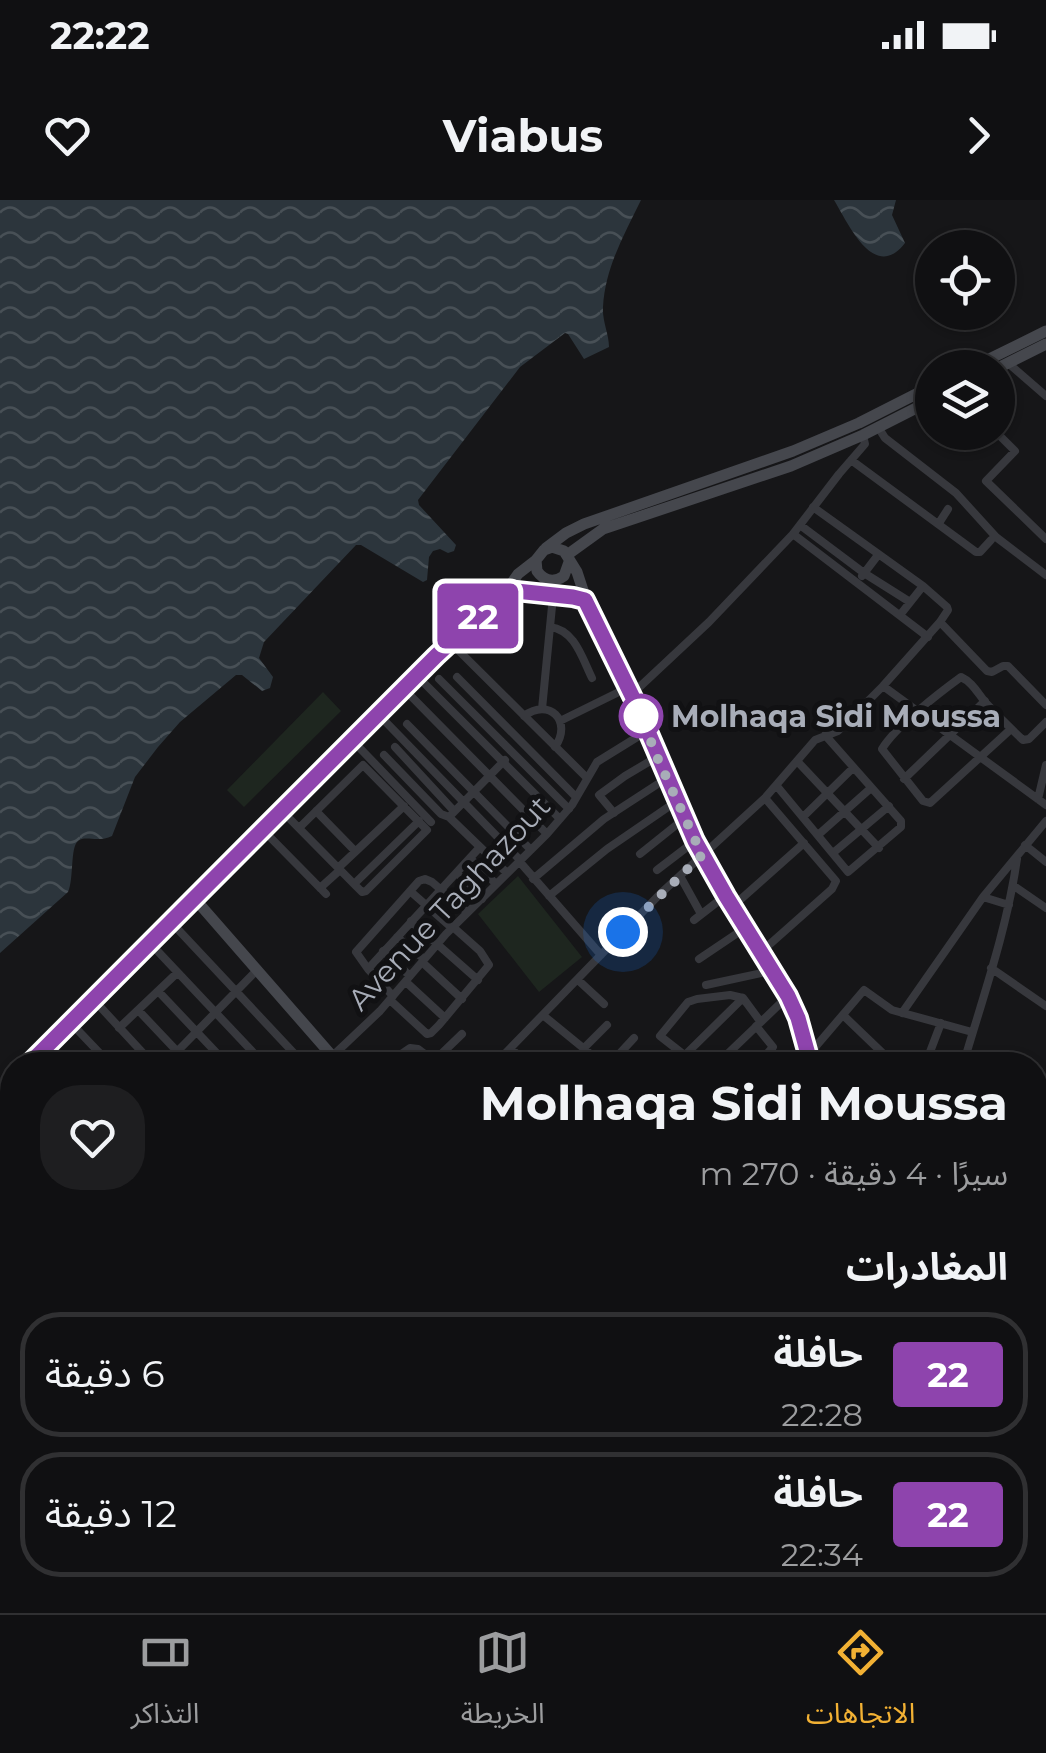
<!DOCTYPE html>
<html lang="ar">
<head>
<meta charset="utf-8">
<style>
  body { margin:0; font-family:Montserrat,"Noto Sans Arabic",sans-serif; background:#1e1e20; color:#f1f3f6; direction:rtl; height:100vh; display:flex; flex-direction:column; font-size:38px; white-space:nowrap }
  * { box-sizing:border-box; margin:0 }
  p { font-size:32px; color:#9c9d9f }
  .icon { flex:none; width:55px; height:55px; fill:none; stroke:currentColor; stroke-width:2; stroke-linecap:round; stroke-linejoin:round }
  .map { position:relative; flex:1; overflow:hidden; direction:ltr }
  .panel { position:absolute; left:0px; top:852px; width:1048px; height:562px; display:flex; flex-direction:column; background:#101012; border-radius:40px 40px 0 0; box-shadow:0 2px 8px #0004,0 0 0 2px #303032; direction:rtl }
  .panel>* { flex:none }
  .badge { padding:0 20px; border-radius:8px; font-size:35px; line-height:65px }
  .fabs { position:absolute; left:915px; top:30px; display:grid; gap:20px }
  .fabs a { display:grid; place-items:center; width:100px; height:100px; border-radius:50%; background:#101012; box-shadow:0 2px 8px #0004,0 0 0 2px #303032; font-size:50px }
  .you { position:absolute; width:50px; height:50px; margin:-25px; border:8px solid #fff; border-radius:50%; background:#1a73e8; box-shadow:0 0 0 15px #1a73e833 }
  .map>.badge { position:absolute; translate:-50% -50%; box-shadow:0 0 0 5px #fff }
  h2 { padding:0 40px; font-size:38px; line-height:90px }
  .round { display:grid; place-items:center; flex:none; width:105px; height:105px; border-radius:40px; background:#1e1e20 }
  .head { display:flex; align-items:center; justify-content:space-between; height:170px; padding:0 40px }
  h1 { font-size:48px; font-weight:700; line-height:75px }
  ul { padding:0; list-style:none }
  li { display:flex; align-items:center; gap:30px; height:125px; margin:0 20px 15px; padding:0 20px; border:5px solid #303032; border-radius:40px }
  li div { flex:1 }
  li b { display:block; font-size:38px }
  li em { font-style:normal }
  li .badge { min-width:110px; font-weight:700; text-align:center }
  .status { display:flex; justify-content:space-between; align-items:center; height:70px; padding:0 50px; background:#101012; direction:ltr }
  .status svg { height:28px; fill:currentColor }
  header { display:flex; justify-content:space-between; align-items:center; height:130px; padding:0 40px; background:#101012; font-size:45px; font-weight:700 }
  .tabs { display:flex; justify-content:space-around; align-items:center; height:140px; border-top:2px solid #303032; background:#101012; font-size:28px; color:#9c9d9f }
  .tabs a { display:grid; justify-items:center; gap:5px }
  .tabs .active { color:#f2b134 }
  .map>svg:first-child { display:block }
</style>
</head>
<body>
<div class="status"><b>22:22</b><svg viewBox="0 0 49 12"><path d="M0 12V9h3v3zM5 12V6h3v6zM10 12V3h3v9zM15 12V0h3v12zM26 1h20v11H26zM47 4h2v5h-2z"/></svg></div>
<header><svg class="icon" aria-label="forward" viewBox="0 0 24 24"><path d="M9 5l7 7-7 7"/></svg>Viabus<svg class="icon" aria-label="heart" viewBox="0 0 24 24"><path d="M12 20l-8-8c-3-5 5-10 8-4 3-6 11-1 8 4z"/></svg></header>
<div class="map">
<svg width="1046" height="1413" viewBox="0 0 1046 1413">
  <defs>
    <pattern id="water-waves" width="16" height="10" patternUnits="userSpaceOnUse" patternTransform="scale(2.5)"><rect width="16" height="10" fill="#2c353c"/><path d="M0 5q4-4 8 0t8 0" fill="none" stroke="#485056"/></pattern>
  </defs>
  <rect width="100%" height="100%" fill="#161618"/>
  <!-- pitch -->
  <path fill="#1e261f" d="M323,492L341,511L244,607L227,590Z
    M518,676L582,757L539,792L478,714Z"/>
  <!-- water -->
  <path fill="url(#water-waves)" d="M0,0H641C624,35 605,68 603,107C602,121 609,134 609,147L584,159L568,134L565,133L520,167L418,300L419,305L456,345L454,351L448,353L440,349L433,351L429,357L427,380L423,382L361,345H356L264,442L259,458L273,477L270,488L262,491L242,475H236L180,522L158,547L135,577L112,636C98,643 85,635 78,641C70,647 74,680 68,692L0,753Z
    M834,0H896L892,15L905,43C874,83 848,23 834,0Z"/>
  <g fill="none" stroke-linecap="round" stroke-linejoin="round">
    <!-- street -->
    <path stroke="#37383d" stroke-width="8" d="M1008,163L1046,196
      M878,227L885,238L956,293L996,337L1046,375
      M996,232L1015,251L986,281L1046,339
      M851,260L976,352H980L991,340
      M813,307L923,386L947,407L948,410L940,422
      M939,323L948,309
      M800,325L864,373L910,402
      M793,334L928,437
      M862,376L878,355
      M900,415L923,386
      M550,427C575,430 582,458 592,478
      M450,442L587,578
      M416,475L560,619
      M457,477L576,597
      M439,479L569,609
      M883,486L1046,605
      M403,488L547,634
      M631,495L709,422L793,334L839,274L865,244L863,235
      M542,509L553,396
      M378,514L520,660
      M524,516C549,497 573,521 555,547
      M560,521L627,488
      M407,524L531,650
      M1011,529L930,603L923,601L882,549C895,527 939,493 961,477C972,482 977,492 985,502C997,515 1010,528 1023,540L1029,539L1046,522
      M352,540L431,622
      M395,547L454,611
      M384,555L441,614L449,617L507,673
      M797,561L879,648
      M904,579L985,501
      M776,585L848,672L901,627V621L825,535
      M1038,599L1046,565
      M316,611L355,651
      M283,612L354,684L362,692L366,691L427,630L363,565L299,628
      M614,613L599,595L625,576L657,557
      M449,617L505,560
      M803,617L853,568
      M263,630L326,694
      M818,635L871,588
      M1025,645L1046,662
      M833,653L889,606
      M640,654L685,618
      M470,658L496,684
      M519,661L601,755
      M338,668L404,606
      M657,670L695,641
      M457,673L482,699
      M680,676L701,714
      M533,679L604,619L667,578
      M354,684L419,621
      M1014,686L1046,708
      M320,688L340,670
      M410,691L452,728
      M549,696L607,649L677,601
      M983,697L1009,705
      M732,707L804,643
      M694,720L725,696
      M411,721L478,780
      M171,722L305,865
      M397,737L424,759
      M150,743L265,865
      M383,751L410,776
      M761,752L832,689L836,681L765,598
      M699,759L745,728
      M422,762L462,799
      M991,768L1046,806
      M368,769L356,752L419,681L425,679L432,682L467,712
      M578,780L604,804
      M406,782L445,818
      M706,785L771,771
      M158,791L228,865
      M393,796L368,769L480,647
      M93,799L154,865
      M390,800L427,834L431,833L439,825L489,765L480,751L453,727
      M138,810L190,865
      M902,813L983,697L1046,621
      M843,815L895,865
      M544,816L604,865
      M70,822L111,865
      M756,826L773,847L757,865
      M119,828L177,773
      M47,846L66,865
      M584,848L607,825
      M511,849L531,865
      M685,855L743,798
      M164,865L258,769
      M323,865L380,811L446,734L547,634L572,605L597,562L647,531
      M385,865L410,848L418,849L434,861L462,834
      M494,865L660,694L765,598L815,540L838,531L883,486L940,422L987,471L992,472L1003,466H1008L1046,505
      M609,865L634,838
      M697,865L660,836L688,802L697,799L730,795L743,798L760,821
      M716,865L788,796
      M800,865L864,790L892,810L972,832
      M925,865L941,823
      M963,865C983,797 1007,729 1017,659
      M0,894L12,907
      M0,943L12,956
      M0,994L12,1007
      M0,1023L12,1011
      M0,1039L12,1051
      M0,1084L12,1096
      M1035,1115L1046,1105
      M0,1127L12,1140
      M0,1170L12,1182
      M1035,1181L1046,1171
      M1035,1218L1046,1229
      M0,1234L12,1248
      M0,1267L12,1281
      M1041,1287L1046,1283
      M0,1312L12,1326
      M0,1347L12,1361
      M1035,1371L1046,1382
      M0,1390L18,1413
      M48,1402L58,1413
      M98,1402L107,1413
      M130,1402L139,1413
      M153,1402L162,1413
      M189,1402L199,1413
      M287,1402L299,1413
      M329,1402L341,1413
      M368,1402L380,1413
      M403,1402L415,1413
      M445,1402L454,1413
      M478,1402L488,1413
      M587,1402L589,1406L585,1411L588,1413
      M1001,1402L1011,1413
      M62,1413L75,1402
      M217,1413L227,1402
      M258,1413L268,1402
      M733,1413L744,1402
      M802,1413L812,1402"/>
    <!-- secondary -->
    <path stroke="#45474d" stroke-width="11" d="M971,168L1046,131
      M998,168L1046,144
      M546,348L566,333L584,324L793,251L859,223L932,186
      M567,355L603,329L791,266L863,235L932,200
      M536,360L537,371C544,381 554,383 564,376L569,362
      M507,390L573,397L585,400
      M195,699L340,865
      M28,865L436,455L507,390L518,374L536,360L544,350L552,347L564,351L577,372L592,418L637,506L695,641L725,696L788,796L798,818L811,865
      M0,893L12,881
      M0,1222L12,1210
      M502,1413L512,1402"/>
    <!-- primary -->
    <path stroke="#53555c" stroke-width="12" d="M1035,1140L1046,1131
      M1035,1155L1046,1145
      M760,1413L770,1402
      M777,1413L788,1402"/>
  </g>
  <g fill="none" stroke-linecap="round" stroke-linejoin="round">
    <defs>
      <path id="line" d="M28,865L436,456L507,390L573,397L585,400L637,506L695,641L726,696L788,796L798,818L811,865"/>
    </defs>
    <!-- line casing -->
    <use href="#line" stroke="#fff" stroke-width="22"/>
    <!-- line -->
    <use href="#line" stroke="#8e44ad" stroke-width="15"/>
    <!-- walk -->
    <path stroke="#a8adb8" stroke-width="10" stroke-dasharray="0 18" d="M623,732L702,655L657,557L637,506L641,516"/>
  </g>
  <!-- markers -->
  <circle fill="#fff" stroke="#8e44ad" stroke-width="5" cx="641" cy="516" r="20"/>
  <g text-anchor="middle" dominant-baseline="central" stroke-width="10" stroke-linejoin="round" paint-order="stroke">
    <!-- stop labels -->
    <g font-size="30" font-weight="bold" fill="#a8adb8" stroke="#111113" text-anchor="start">
      <text x="671" y="516">Molhaqa Sidi Moussa</text>
    </g>
    <!-- street labels -->
    <g font-size="30" fill="#a8adb8" stroke="#111113">
      <text transform="translate(449 703) rotate(-47)">Avenue Taghazout</text>
    </g>
  </g>
</svg>
<div class="fabs">
<a><svg class="icon" aria-label="locate" viewBox="0 0 24 24"><circle cx="12" cy="12" r="6"/><path d="M12 2v4M12 18v4M2 12h4M18 12h4"/></svg></a>
<a><svg class="icon" aria-label="layers" viewBox="0 0 24 24"><path d="M12 4l9 5-9 5-9-5zM3 14l9 5 9-5"/></svg></a>
</div>
<div class="you" style="left:623px;top:732px"></div>
<b class="badge" style="left:478px;top:416px;background:#8e44ad;color:#fff">22</b>
<section class="panel">
<div class="head"><div><h1>Molhaqa Sidi Moussa</h1><p>سيرًا · 4 دقيقة · 270 m</p></div><a class="round"><svg class="icon" aria-label="heart" viewBox="0 0 24 24"><path d="M12 20l-8-8c-3-5 5-10 8-4 3-6 11-1 8 4z"/></svg></a></div>
<h2>المغادرات</h2>
<ul>
<li><span class="badge" style="background:#8e44ad;color:#fff">22</span><div><b>حافلة</b><p>22:28</p></div><em>6 دقيقة</em></li>
<li><span class="badge" style="background:#8e44ad;color:#fff">22</span><div><b>حافلة</b><p>22:34</p></div><em>12 دقيقة</em></li>
</ul>
</section>
</div>
<nav class="tabs">
<a class="active"><svg class="icon" aria-label="directions" viewBox="0 0 24 24"><path d="M12 3l9 9-9 9-9-9zM9 14v-3h6M13 9l2 2-2 2"/></svg>الاتجاهات</a>
<a><svg class="icon" aria-label="map" viewBox="0 0 24 24"><path d="M3 6l6-2 6 2 6-2v14l-6 2-6-2-6 2zM9 4v14M15 6v14"/></svg>الخريطة</a>
<a><svg class="icon" aria-label="tickets" viewBox="0 0 24 24"><path d="M3 7h18v10H3zM15 7v10"/></svg>التذاكر</a>
</nav>
</body>
</html>
